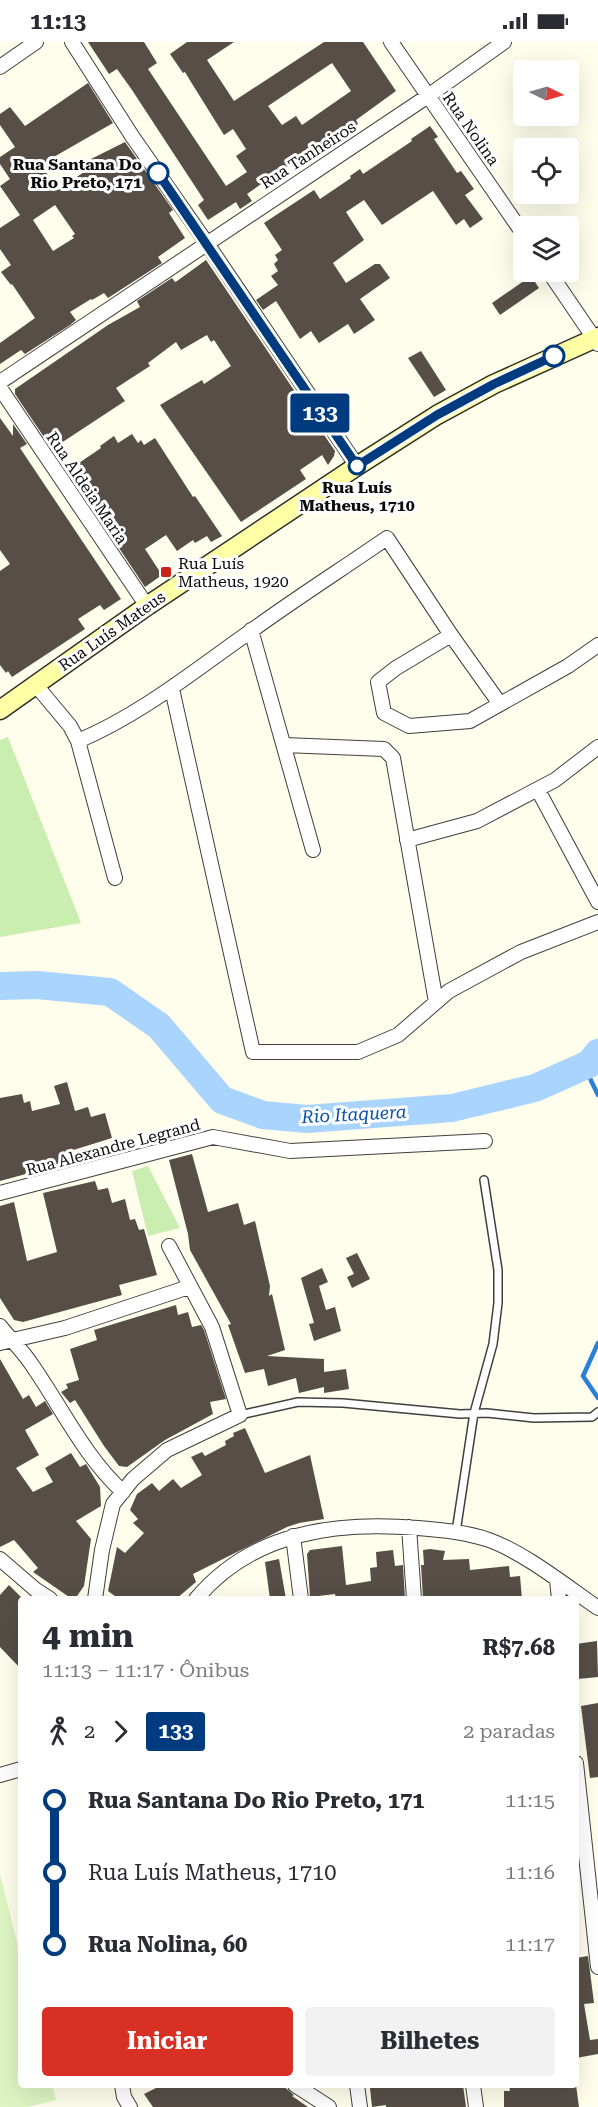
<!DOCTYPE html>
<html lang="pt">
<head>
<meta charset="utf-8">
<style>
  body { margin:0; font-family:"Roboto Serif",serif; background:#f2f2f3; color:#2b2b33; height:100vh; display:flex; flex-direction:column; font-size:22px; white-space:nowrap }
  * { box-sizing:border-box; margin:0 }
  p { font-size:20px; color:#7c7c81 }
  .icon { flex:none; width:33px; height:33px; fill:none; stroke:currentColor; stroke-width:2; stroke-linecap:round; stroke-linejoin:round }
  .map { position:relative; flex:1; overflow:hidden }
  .panel { position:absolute; left:18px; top:1554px; width:561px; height:492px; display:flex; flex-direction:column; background:#fff; border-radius:6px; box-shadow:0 6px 24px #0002 }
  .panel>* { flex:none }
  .badge { padding:0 12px; border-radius:4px; font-size:21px; line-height:39px }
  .needle { width:39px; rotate:95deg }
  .fabs { position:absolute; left:513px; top:18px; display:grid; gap:12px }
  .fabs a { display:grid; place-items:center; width:66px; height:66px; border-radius:6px; background:#fff; box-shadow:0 6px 24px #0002; font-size:30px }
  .map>.badge { position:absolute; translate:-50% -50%; box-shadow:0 0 0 3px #fff }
  .legs { display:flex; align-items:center; gap:9px; height:66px; padding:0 24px; font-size:20px }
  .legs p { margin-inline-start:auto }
  .head { display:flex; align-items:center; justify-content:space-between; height:102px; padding:0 24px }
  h1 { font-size:33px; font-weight:700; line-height:45px }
  .action { display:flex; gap:12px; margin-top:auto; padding:12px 24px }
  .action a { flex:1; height:69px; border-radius:6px; background:#d93025; color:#fff; font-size:24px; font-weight:700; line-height:69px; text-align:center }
  .action a+a { background:#f2f2f3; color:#2b2b33 }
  ul { padding:0 24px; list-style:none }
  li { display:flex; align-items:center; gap:21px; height:72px; font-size:22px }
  li i { display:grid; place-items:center; width:9px; height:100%; margin:0 8px; background:currentColor }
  li i::after { content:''; width:15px; height:15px; margin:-8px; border:4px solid; border-radius:50%; background:#fff }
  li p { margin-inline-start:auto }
  li:first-child i { background:linear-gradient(#0000 50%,currentColor 0) }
  li:last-child i { background:linear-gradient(currentColor 50%,#0000 0) }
  .status { display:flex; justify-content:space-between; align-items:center; height:42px; padding:0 30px; background:#fff; direction:ltr }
  .status svg { height:16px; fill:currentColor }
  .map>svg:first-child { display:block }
</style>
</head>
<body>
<div class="status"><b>11:13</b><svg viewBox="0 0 49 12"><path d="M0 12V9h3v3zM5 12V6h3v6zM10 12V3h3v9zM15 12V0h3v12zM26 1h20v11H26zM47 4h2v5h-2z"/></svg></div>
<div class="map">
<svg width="598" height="2065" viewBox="0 0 598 2065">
  <rect width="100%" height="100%" fill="#fffdeb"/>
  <!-- green -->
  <path fill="#c9eeb0" d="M8,695L81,881L0,895V698Z
    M148,1124L180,1186L148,1194L132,1129Z"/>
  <!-- pitch -->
  <path fill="#ddf4c3" d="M0,1832L21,1917V2043H52L56,2058L28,2065H0Z"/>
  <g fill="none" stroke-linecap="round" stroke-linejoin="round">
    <!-- stream -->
    <path stroke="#2880db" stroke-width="4.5" d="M584,1024L598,1053
      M598,1301L583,1334L598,1356"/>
    <!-- river -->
    <path stroke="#a9d4fd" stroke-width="28" d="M0,944L37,943L110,950L159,984L222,1058L263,1073L307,1077L452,1066L535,1046L589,1022L598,1011"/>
  </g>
  <!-- building -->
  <path fill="#564e47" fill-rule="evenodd" d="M88,0H144L157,21L148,27L226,144L247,130L236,114L246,107L233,87L224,93L191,40L185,30L183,31L170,12L187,0H234L207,18L234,59L324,0H363L396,49L356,78L358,82L313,113L310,109L281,129L286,136L272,146L267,138L247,152L252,159L240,167L236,160L208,178L198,163L204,158L132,48L117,27L109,32ZM332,21L351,49L302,83L296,74L282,83L268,64Z
    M88,41L113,81L52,116L54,119L43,126L58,148L84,130L79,123L125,100L173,168L169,171L185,196L158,215L162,221L108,256L104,251L92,258L91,257L70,270L76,278L70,283L25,312L21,308L0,322V301L35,276L12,242L11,243L1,230L11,223L0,207V186L20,173L0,144L10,137L0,122V115L15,105L0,83V72L10,65L25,84ZM55,163L75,192L72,194L74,196L53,209L33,178Z
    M430,84L438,95L434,97L457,131L461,129L474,147L465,153L483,177L470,186L464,177L456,183L433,149L382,183L364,158L346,170L364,198L333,221L346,241L375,222H380L390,236L360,257L375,278L354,292L348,282L319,301L311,289L300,297L276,259L263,268L256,258L278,243L271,234L278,229L274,222L278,218L275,213L282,208L264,181L314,148L320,157L351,136L350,134L360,127L363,132L412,99L411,97Z
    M206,218L335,409L334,414L328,423L322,413L300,428L306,437L241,480L160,363L202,338L204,342L231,324L214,298L211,300L207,293L181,308L176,300L148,321L150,324L116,346L125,359L52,407L15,352V347L108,283L140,265L137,259L172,236L175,240L177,239Z
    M531,234L539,246L500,273L492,261Z
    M421,309L446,348L434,355L408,316Z
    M0,376L13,394V382L27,402L20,406L121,557L104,568L100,563L78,577L85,587L12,635L8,629L6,631L0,623V529L10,522L0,508Z
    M132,392L138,401L141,398L144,403L155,396L193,455L195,454L222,494L211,500L207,494L195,501L193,498L177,509L166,493L145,507L162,533L145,545L89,461L98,455L76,423L101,406L100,404L114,394L118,401Z
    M67,1040L75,1069L88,1065L91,1075L105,1071L112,1096L67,1110L70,1120L0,1139V1056L22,1052L24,1061L30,1059L32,1069L60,1062L54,1044Z
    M192,1112L208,1170L238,1161L244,1183L255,1179L270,1244L269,1254L272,1252L285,1308L267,1314L324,1317V1330L346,1327L349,1347L324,1351V1345L299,1351L296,1336L268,1344L264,1327L245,1331L228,1283L231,1282L190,1208L188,1192L169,1118Z
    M95,1139L98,1148L108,1146L112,1161L125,1157L130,1178L135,1177L139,1188L144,1187L157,1233L119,1243L122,1253L23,1280L14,1278L0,1256V1164L14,1160L27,1219L57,1210L43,1151Z
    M357,1211L370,1237L352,1246L347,1235L354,1232L346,1216Z
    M322,1226L328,1240L319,1244L326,1268L335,1265L341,1289L314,1299L309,1282L314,1281L301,1236Z
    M176,1263L178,1273L188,1270L192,1285L201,1283L204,1288L226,1357L210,1360L213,1372L165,1398L127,1425L119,1424L104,1404L75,1358L70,1361L61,1350L68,1346L66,1342L79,1338L70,1307L97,1298L94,1288Z
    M0,1317L23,1357L29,1353L36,1365L45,1359L53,1372L25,1388L39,1413L16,1426L33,1450L53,1440L45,1426L71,1411L80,1425L86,1422L100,1445L101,1464L76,1479L91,1497L84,1544L75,1557H72L33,1530L38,1526L14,1498L0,1505Z
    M245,1386L265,1431L310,1413L324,1477L299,1481L287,1485L193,1532L196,1540L176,1557H119L108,1549L117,1505L125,1511L144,1491L133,1481L138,1477L130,1468L137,1452L152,1441L159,1449L173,1437L181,1446L202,1433L191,1415L202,1410L205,1414L226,1403L225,1399L234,1394L233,1391Z
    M342,1504L346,1543L371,1539L370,1526L377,1525L376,1510L393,1508L395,1524L403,1523L405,1557H336L335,1552L310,1555L307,1512L310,1508Z
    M430,1507L445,1509L443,1518L469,1517L470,1528L509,1524L510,1535L520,1534L522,1557H423L421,1523H424L423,1508Z
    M279,1517L286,1557H270L265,1520Z
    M9,1543L21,1555V1627L0,1605V1553Z
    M597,1599L598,1635L578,1637L576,1602Z
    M598,1661V1735L590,1736L581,1664Z
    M588,1914L594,1961L584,1962L590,1998L598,1997V2012L576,2016V1916Z
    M162,2043H282L294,2053L292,2054L308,2065H153L144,2052Z
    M382,2043H463L466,2065H386V2063L372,2065L370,2046L382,2045Z
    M509,2043H576L579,2065H504V2049H510Z"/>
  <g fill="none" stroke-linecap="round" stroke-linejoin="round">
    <defs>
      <path id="lane" d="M240,1373L298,1360L343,1361L460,1372L487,1371L534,1376L592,1375L598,1370
        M456,1490L474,1371L493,1302L498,1261V1228L484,1138"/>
      <path id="street" d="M72,0L132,94L206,200L357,424
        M391,0L524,193
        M0,25L36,0
        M549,230L598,302
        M0,340L428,54L504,0
        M0,346L147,564
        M251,588L313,808
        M451,593L396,626L378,640L384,671L409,684L470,679L568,624L598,603
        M35,642L70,684L78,699L115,836
        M172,647L253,1010H358L398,993L449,949L521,910L598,880
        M78,699C142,672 195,628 251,589C295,557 342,527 387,496L451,593L500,662
        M284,703L384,707L393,716L436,960
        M538,748L598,860
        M407,798L477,779L555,738L598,705
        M0,1151L213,1095L290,1109L485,1099
        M0,1284C10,1297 23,1309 32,1323C62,1366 84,1414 123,1450
        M0,1301L65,1286L189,1245
        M409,1485L414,1557
        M293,1494L301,1557
        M0,1517L36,1548L50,1557
        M557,1538L559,1557
        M95,1557L102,1508L113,1462L133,1437L167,1408L240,1373L212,1285L169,1204
        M196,1557C252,1490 336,1479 418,1486C442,1488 466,1490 489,1498C525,1511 566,1544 598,1566
        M576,1721L598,1925
        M0,1733L21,1727
        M122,2043L124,2055L130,2065
        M295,2043L329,2065
        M357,2043L360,2065
        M473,2043L476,2065"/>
      <path id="secondary" d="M0,668L147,564L357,424L437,373L494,342L598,295"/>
    </defs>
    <!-- lane casing -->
    <use href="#lane" stroke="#3f3f3f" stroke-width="10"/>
    <!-- street casing -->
    <use href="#street" stroke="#3f3f3f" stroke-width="16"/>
    <!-- secondary casing -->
    <use href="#secondary" stroke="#2e2e2e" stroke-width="21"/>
    <!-- lane -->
    <use href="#lane" stroke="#fff" stroke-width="7"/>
    <!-- street -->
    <use href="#street" stroke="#fff" stroke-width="14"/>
    <!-- secondary -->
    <use href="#secondary" stroke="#ffffa6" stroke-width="18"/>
  </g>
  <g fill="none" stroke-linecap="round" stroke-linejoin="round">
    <defs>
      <path id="line-1" d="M158,131L357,424L437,373L494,342L554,314"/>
    </defs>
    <!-- line-1 casing -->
    <use href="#line-1" stroke="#fff" stroke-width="14"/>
    <!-- line-1 -->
    <use href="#line-1" stroke="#003b80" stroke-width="9"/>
  </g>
  <!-- markers -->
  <g fill="#fff" stroke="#003b80" stroke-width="3">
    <circle cx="158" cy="131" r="10"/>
    <circle cx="554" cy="314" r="10"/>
    <circle cx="357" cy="424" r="8"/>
  </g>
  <rect fill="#ca2216" stroke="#fff" stroke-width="2" x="160" y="524" width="12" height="12" rx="3"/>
  <g text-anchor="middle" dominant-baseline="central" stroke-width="6" stroke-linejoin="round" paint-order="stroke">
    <!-- street labels -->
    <g font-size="16" fill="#0c0c0c" stroke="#fff">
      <text transform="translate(471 87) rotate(55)">Rua Nolina</text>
      <text transform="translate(308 113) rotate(-33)">Rua Tanheiros</text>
      <text transform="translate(87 446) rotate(56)">Rua Aldeia Maria</text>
      <text transform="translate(112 589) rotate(-35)">Rua Luís Mateus</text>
      <text transform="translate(113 1105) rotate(-15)">Rua Alexandre Legrand</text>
    </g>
    <!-- stop labels -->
    <g font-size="16" font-weight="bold" fill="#0c0c0c" stroke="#fff" text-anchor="end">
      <text x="142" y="122">Rua Santana Do<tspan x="142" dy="18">Rio Preto, 171</tspan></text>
      <text x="357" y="445" text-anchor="middle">Rua Luís<tspan x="357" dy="18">Matheus, 1710</tspan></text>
    </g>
    <!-- poi labels -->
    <g font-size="16" fill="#0c0c0c" stroke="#fff" text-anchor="start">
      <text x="178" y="521">Rua Luís<tspan x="178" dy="18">Matheus, 1920</tspan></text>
    </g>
    <!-- water labels -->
    <g font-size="18" font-style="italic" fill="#0951aa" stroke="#fff">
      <text transform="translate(354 1072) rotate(-3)">Rio Itaquera</text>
    </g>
  </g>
</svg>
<div class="fabs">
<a><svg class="needle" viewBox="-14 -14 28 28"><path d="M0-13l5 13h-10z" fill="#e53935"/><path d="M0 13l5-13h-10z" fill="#7c7c81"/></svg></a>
<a><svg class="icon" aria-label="locate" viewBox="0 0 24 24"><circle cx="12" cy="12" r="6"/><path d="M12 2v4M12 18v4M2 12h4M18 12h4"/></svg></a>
<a><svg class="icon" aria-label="layers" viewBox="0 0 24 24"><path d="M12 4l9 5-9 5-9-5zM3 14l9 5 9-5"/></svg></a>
</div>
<b class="badge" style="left:320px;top:371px;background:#003b80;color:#fff">133</b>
<section class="panel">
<div class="head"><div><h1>4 min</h1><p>11:13 – 11:17 · Ônibus</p></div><b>R$7.68</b></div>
<div class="legs"><svg class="icon" aria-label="walk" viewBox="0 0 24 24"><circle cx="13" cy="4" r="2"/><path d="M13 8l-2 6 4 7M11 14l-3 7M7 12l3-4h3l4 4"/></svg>2<svg class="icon" aria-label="forward" viewBox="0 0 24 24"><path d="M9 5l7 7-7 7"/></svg><b class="badge" style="background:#003b80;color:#fff">133</b><p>2 paradas</p></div>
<ul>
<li><i style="color:#003b80"></i><b>Rua Santana Do Rio Preto, 171</b><p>11:15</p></li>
<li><i style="color:#003b80"></i><span>Rua Luís Matheus, 1710</span><p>11:16</p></li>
<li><i style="color:#003b80"></i><b>Rua Nolina, 60</b><p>11:17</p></li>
</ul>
<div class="action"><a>Iniciar</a><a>Bilhetes</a></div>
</section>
</div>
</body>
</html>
